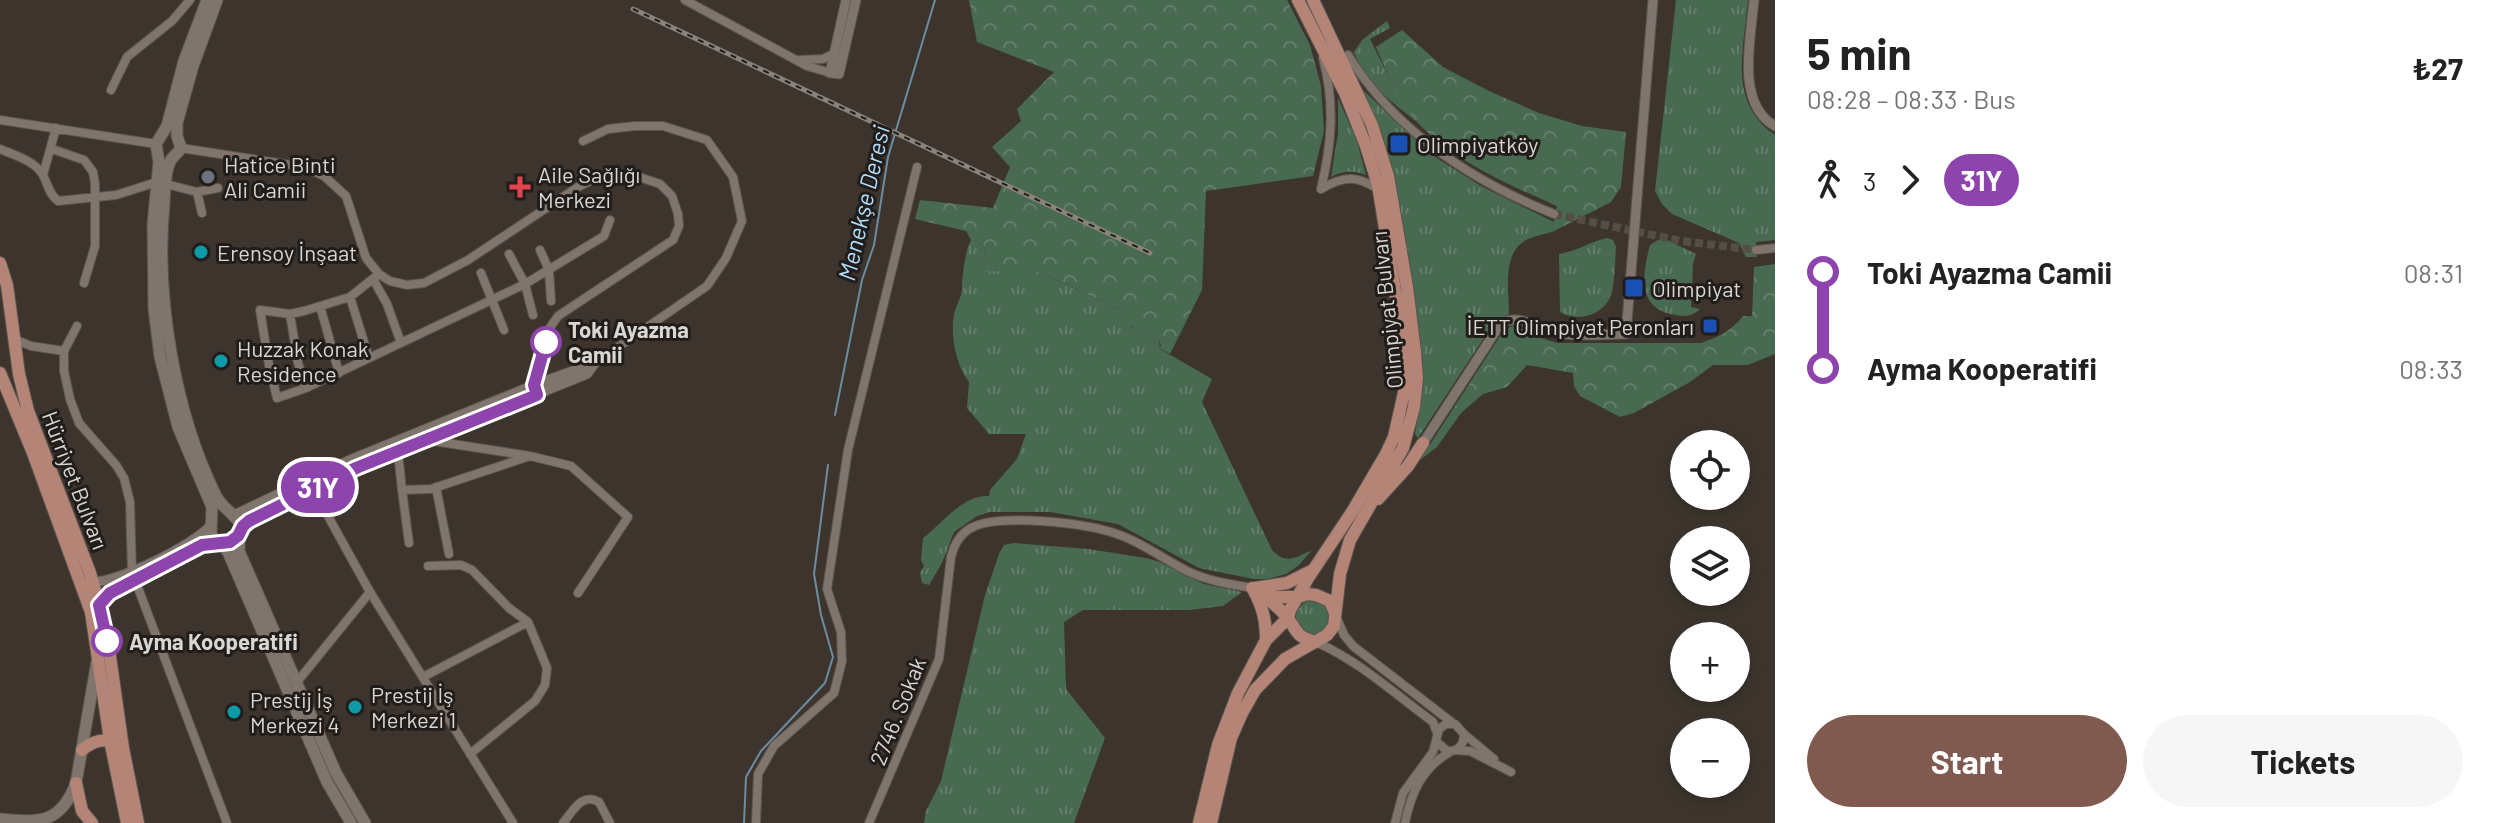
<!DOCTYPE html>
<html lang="en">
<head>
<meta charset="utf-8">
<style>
  body { margin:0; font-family:Barlow,sans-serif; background:#f6f6f6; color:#222; height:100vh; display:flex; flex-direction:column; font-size:30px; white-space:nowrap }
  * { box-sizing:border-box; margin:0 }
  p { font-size:26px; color:#767676 }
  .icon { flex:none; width:44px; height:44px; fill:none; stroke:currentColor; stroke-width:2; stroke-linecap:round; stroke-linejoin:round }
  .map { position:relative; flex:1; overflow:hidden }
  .drawer { display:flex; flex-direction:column; background:#fff; width:720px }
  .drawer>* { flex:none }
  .badge { padding:0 16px; border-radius:26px; font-size:28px; line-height:52px }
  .buttons { position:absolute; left:1670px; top:430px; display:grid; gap:16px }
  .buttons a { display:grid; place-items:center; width:80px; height:80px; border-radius:50%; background:#fff; box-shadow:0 4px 12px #0003; font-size:40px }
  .map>.badge { position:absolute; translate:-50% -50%; box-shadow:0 0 0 4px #fff }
  .legs { display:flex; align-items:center; gap:12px; height:88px; padding:0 32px; font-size:26px }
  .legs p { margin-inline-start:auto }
  .head { display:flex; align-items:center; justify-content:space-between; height:136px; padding:0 32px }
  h1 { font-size:44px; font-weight:700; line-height:60px }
  .button { display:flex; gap:16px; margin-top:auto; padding:16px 32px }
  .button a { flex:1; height:92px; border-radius:48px; background:#805a4e; color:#fff; font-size:32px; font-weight:700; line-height:92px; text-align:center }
  .button a+a { background:#f6f6f6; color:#222 }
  ul { padding:0 32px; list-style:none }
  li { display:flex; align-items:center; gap:28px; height:96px; font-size:30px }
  li i { display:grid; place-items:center; width:12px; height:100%; margin:0 10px; background:currentColor }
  li i::after { content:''; width:20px; height:20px; margin:-10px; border:6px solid; border-radius:50%; background:#fff }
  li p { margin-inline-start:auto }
  li:first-child i { background:linear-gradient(#0000 50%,currentColor 0) }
  li:last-child i { background:linear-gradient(currentColor 50%,#0000 0) }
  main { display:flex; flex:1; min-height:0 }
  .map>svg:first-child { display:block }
</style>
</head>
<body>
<main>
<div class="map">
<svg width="1775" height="823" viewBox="0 0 1775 823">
  <defs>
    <pattern id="grass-tufts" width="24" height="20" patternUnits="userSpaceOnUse" patternTransform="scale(2)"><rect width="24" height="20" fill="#486a51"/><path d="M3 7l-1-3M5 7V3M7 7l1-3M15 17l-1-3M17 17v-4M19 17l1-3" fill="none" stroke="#627f69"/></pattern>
    <pattern id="forest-crowns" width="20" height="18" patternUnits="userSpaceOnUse" patternTransform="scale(2)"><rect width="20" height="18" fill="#486a51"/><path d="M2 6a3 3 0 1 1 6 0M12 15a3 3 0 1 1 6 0" fill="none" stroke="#627f69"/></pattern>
  </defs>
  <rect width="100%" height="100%" fill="#3d352d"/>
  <!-- grass -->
  <path fill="url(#grass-tufts)" d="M1676,0H1748C1744,50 1727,102 1775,135V240L1756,242L1757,257H1746L1739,243L1672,214L1662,204L1655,191Z
    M1387,21L1390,28L1370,39L1393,85L1417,122C1392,102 1366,84 1354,52L1362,40Z
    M1359,86L1429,153L1481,186L1554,222L1552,232C1544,234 1535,236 1528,239C1501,252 1509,290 1509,314L1495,321L1418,438L1415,434L1423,381L1422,356L1411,277L1396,191Z
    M1338,98L1356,138L1366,175C1353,171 1344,170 1331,177L1338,133Z
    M1607,238L1613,240L1616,247C1615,262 1615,278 1612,292C1606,315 1578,323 1560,312L1559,254C1578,251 1589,242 1607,238Z
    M971,240L983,244L986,254L978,271H1037L1123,311L1132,327L1159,340L1160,349L1212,379L1202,402L1272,550C1286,565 1295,558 1312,550L1299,565L1286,574L1267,579H1254L1199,568L1118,524L1050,512H990L977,516L954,532L942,563L929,585L922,583L920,573L924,566L921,560L923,538C943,523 962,495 989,496L990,490L1017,459L1026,434H989L967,408L969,382C956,366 950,334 954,314C956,306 961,298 962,290C962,277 965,251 971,240Z
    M1658,240H1667L1696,254L1693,264L1691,307L1700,309C1693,316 1685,317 1676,315C1637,310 1642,275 1650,245Z
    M1014,543L1088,549L1146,558L1160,562L1204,584L1242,592L1223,606L1189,610H1083L1064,622L1066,689L1105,738L1074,823H924L926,811L941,781L985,595L999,554L1004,545Z
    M1296 617a17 17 0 1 1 34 0a17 17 0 1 1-34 0Z"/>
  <!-- forest -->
  <path fill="url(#forest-crowns)" d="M969,0H1287L1310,45L1321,86L1324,131L1313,176L1206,191L1202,290L1170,354L1159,348L1161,346L1159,340C1145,333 1125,328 1123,311L1037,271H977L986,254L983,244L971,240L966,231L915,219L920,200L993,208L1010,167L992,147L1021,121L1017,109L1054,72L977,42Z
    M1402,30L1443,67L1489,91L1539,113L1582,126L1626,132L1621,187L1611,202L1552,232L1557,206C1511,186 1452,160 1418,123C1399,102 1387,73 1376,47Z
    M1775,264V354L1748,365H1713L1690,382L1634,413L1620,417L1580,396L1574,386L1573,373L1527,365L1507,387L1483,394L1461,413L1437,447L1420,460L1504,330L1514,325L1541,338L1557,343H1701C1719,337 1731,331 1743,316H1752L1754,267Z"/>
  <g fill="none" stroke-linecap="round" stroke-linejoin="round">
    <!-- stream -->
    <path stroke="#6c8ca2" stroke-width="2" d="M835,415L862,280L874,245L888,157L935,0
      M744,823L746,777L761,751L825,683L833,657L821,615L814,574L828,465"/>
    <!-- minor-tunnel -->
    <path stroke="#554d46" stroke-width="8" stroke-dasharray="8 4" stroke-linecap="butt" d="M1554,214L1681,241L1756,250"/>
    <defs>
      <path id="minor" d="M685,0L807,66L834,74
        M1348,55C1395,131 1472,181 1554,214
        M798,60L823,59L835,53
        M111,90L127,57L172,21L190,0
        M0,120L156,144
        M583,141L608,129L635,126H663L707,140L733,177L742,221L726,258L707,286L595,363
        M181,148L304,167L324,176L346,196L366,258L379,274L390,281L407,285L424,283L468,260L578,187L598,177H639L660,184L672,196L678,214L679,226L673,240L558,316L549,329L534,385L535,390
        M0,149C14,155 32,160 41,172C48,182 48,194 58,201L116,195L157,182
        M52,149L84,160L93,172L95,184V246L84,283
        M43,175L56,128
        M166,184L197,192L218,188
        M1321,189C1332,143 1335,104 1323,58
        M1321,189C1343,176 1356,175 1378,189
        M197,192L202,213
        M540,250L549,270L551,301
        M1756,250L1775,248
        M509,254L525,284L533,315
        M481,273L504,330
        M379,274L350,297L304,311L290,314L260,310L269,365L277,398L306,388L525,284L604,236L610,220
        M373,279L387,304L401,343
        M350,297L369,358
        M320,306L339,373
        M290,314L298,363L306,388
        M77,326L64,351V371L70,399L79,423L116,465L124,478L130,502L132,572L227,823
        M14,339L31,346L64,351
        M422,431L427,440L530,456L571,466L628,517L578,593
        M398,452L402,490L431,489L530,456
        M436,487L449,554
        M313,489L370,592L513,823
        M402,490L409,543
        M428,566L461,565L472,570L509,608L528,622L547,668L545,685L535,701L470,754
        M1336,616L1344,635L1353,646L1454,724
        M1316,642C1359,661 1395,694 1433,722L1437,733
        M423,677L528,622
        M297,682L370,592
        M1464,734L1494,759
        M1456,750L1470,751L1511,772
        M563,823C573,811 582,792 599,802L610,823
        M756,823L758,774L774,746L834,693L842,661L841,632L827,589L848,450L917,167
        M869,823L939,659L951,557C954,545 960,534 971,528C998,513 1081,523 1111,532C1138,540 1162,558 1187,571C1208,581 1230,584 1252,588
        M1395,823L1403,793L1433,752L1439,729L1446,724H1455L1464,734C1464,745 1458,752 1447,751L1437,742
        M1405,823C1411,793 1422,768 1450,752"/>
      <path id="tertiary" d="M1754,0C1751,37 1735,104 1775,126
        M830,73L846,0
        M839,74L856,0
        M1423,443L1501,323C1520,314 1532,326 1550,331C1574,338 1601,334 1626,334L1653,0
        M234,515L352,459L534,385L595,363
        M240,531L249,521L356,468L587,374L595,363
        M92,582C119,582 194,545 211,525
        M99,605L110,593L202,545L218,542"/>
      <path id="secondary" d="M207,0L184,61L167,126L156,144L159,162L153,224L154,309L160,357L178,427L212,507L211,534L215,540L221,543L230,542L238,536
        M217,0L193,66L177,123V136L181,148C178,154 172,156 170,162C164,174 165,191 164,204C155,297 175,413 216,496C222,508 234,513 240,524L239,551L336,773L365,823
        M221,543L228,552L327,782L351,823
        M0,819C41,823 61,823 76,783L97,661"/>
      <path id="primary" d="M0,263L7,285L19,374L28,411L90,573L106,628L123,748L138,823
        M0,373L33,453L91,612L110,740L127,823
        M1378,499L1408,466L1423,443
        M1252,588L1272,597H1298L1307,594L1316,595L1330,601L1334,611
        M1255,588L1287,583L1313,570
        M1254,591C1263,608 1266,621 1266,640
        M1265,597C1272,602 1280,609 1286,616C1298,630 1294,637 1316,642
        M82,750C93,741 104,737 117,744
        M76,783L82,811L92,823
        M1199,823L1218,745L1238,693L1266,640L1288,618L1290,610L1308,578L1352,512L1386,454L1394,437L1405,388L1404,346L1378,185L1366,146L1345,93L1298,0
        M1211,823L1231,738L1242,713L1255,690L1285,659L1327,635L1334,626L1340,574L1350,540L1403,448L1414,407L1417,378L1415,352L1407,287L1388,176L1372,125L1313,0"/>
    </defs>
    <!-- minor casing -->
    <use href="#minor" stroke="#5b544d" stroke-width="10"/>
    <!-- tertiary casing -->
    <use href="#tertiary" stroke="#5b544d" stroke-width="11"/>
    <!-- secondary casing -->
    <use href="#secondary" stroke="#5b544d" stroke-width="13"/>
    <!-- primary casing -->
    <use href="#primary" stroke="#5b544d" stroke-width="14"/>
    <!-- minor -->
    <use href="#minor" stroke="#7f756d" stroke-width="8"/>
    <!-- tertiary -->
    <use href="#tertiary" stroke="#7f756d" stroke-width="9"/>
    <!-- secondary -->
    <use href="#secondary" stroke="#7f756d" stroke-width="11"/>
    <!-- primary -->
    <use href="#primary" stroke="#b48577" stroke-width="12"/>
    <defs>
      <path id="rail" d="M633,9L1150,253"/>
    </defs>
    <!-- rail casing -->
    <use href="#rail" stroke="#8a837c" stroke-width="5"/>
    <!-- rail -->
    <use href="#rail" stroke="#211d1a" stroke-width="2" stroke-dasharray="6" stroke-linecap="butt"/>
  </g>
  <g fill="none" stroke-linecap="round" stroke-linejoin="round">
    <defs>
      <path id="line-1" d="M107,641L99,605L110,593L202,545L230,542L238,536L243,526L249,521L356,468L537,395L534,385L546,342"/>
    </defs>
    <!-- line-1 casing -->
    <use href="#line-1" stroke="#fff" stroke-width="18"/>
    <!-- line-1 -->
    <use href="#line-1" stroke="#8e44ad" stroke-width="12"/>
  </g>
  <!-- markers -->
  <g fill="#1a4fb4" stroke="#211d1a" stroke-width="3">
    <rect x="1389" y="134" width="20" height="20" rx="4"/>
    <rect x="1624" y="278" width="20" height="20" rx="4"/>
    <rect x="1702" y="318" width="16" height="16" rx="4"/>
  </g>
  <circle fill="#6b7280" stroke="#211d1a" stroke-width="3" cx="208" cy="177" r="8"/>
  <path fill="#e0444e" stroke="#211d1a" stroke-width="3" d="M516 175h8v8h8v8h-8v8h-8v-8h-8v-8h8z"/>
  <g fill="#0f9aa8" stroke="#211d1a" stroke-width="3">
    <circle cx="201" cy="252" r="8"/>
    <circle cx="221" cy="361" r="8"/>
    <circle cx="355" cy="707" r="8"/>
    <circle cx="234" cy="712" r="8"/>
  </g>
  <g fill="#fff" stroke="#8e44ad" stroke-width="4">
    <circle cx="546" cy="342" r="14"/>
    <circle cx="107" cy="641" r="14"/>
  </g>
  <g text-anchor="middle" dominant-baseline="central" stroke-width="6" stroke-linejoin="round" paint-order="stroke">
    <!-- poi labels -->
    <g font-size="22" fill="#dbd6d1" stroke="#211d1a" text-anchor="start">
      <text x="1417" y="144">Olimpiyatköy</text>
      <text x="224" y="164">Hatice Binti<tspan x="224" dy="25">Ali Camii</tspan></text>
      <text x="538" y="174">Aile Sağlığı<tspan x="538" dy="25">Merkezi</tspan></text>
      <text x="217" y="252">Erensoy İnşaat</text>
      <text x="1652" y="288">Olimpiyat</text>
      <text x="1694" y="326" text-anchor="end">İETT Olimpiyat Peronları</text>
      <text x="237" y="348">Huzzak Konak<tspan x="237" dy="25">Residence</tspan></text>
      <text x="371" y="694">Prestij İş<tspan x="371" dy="25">Merkezi 1</tspan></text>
      <text x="250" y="699">Prestij İş<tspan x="250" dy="25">Merkezi 4</tspan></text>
    </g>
    <!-- street labels -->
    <g font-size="22" fill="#dbd6d1" stroke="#211d1a">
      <text transform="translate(1386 310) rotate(-96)">Olimpiyat Bulvarı</text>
      <text transform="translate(76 480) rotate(69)">Hürriyet Bulvarı</text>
      <text transform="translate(897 711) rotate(-68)">2746. Sokak</text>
    </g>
    <!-- stop labels -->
    <g font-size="22" font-weight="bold" fill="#dbd6d1" stroke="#211d1a" text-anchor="start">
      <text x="568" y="329">Toki Ayazma<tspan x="568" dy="25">Camii</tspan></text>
      <text x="129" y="641">Ayma Kooperatifi</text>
    </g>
    <!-- water labels -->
    <g font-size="24" font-style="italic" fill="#b2defd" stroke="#211d1a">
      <text transform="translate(863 203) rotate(-77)">Menekşe Deresi</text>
    </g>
  </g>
</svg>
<div class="buttons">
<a><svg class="icon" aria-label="locate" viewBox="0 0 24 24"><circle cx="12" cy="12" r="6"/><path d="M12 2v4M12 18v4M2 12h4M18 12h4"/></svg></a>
<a><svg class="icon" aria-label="layers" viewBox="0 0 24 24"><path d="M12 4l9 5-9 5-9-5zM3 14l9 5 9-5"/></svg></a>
<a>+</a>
<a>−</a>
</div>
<b class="badge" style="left:318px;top:487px;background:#8e44ad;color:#fff">31Y</b>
</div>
<section class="drawer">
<div class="head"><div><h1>5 min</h1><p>08:28 – 08:33 · Bus</p></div><b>₺27</b></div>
<div class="legs"><svg class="icon" aria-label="walk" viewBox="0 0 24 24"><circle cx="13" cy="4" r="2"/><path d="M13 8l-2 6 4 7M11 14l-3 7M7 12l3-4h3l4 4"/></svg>3<svg class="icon" aria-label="forward" viewBox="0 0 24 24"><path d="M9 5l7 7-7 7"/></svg><b class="badge" style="background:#8e44ad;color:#fff">31Y</b></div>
<ul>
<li><i style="color:#8e44ad"></i><b>Toki Ayazma Camii</b><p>08:31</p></li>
<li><i style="color:#8e44ad"></i><b>Ayma Kooperatifi</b><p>08:33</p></li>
</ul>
<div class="button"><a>Start</a><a>Tickets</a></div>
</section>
</main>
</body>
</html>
